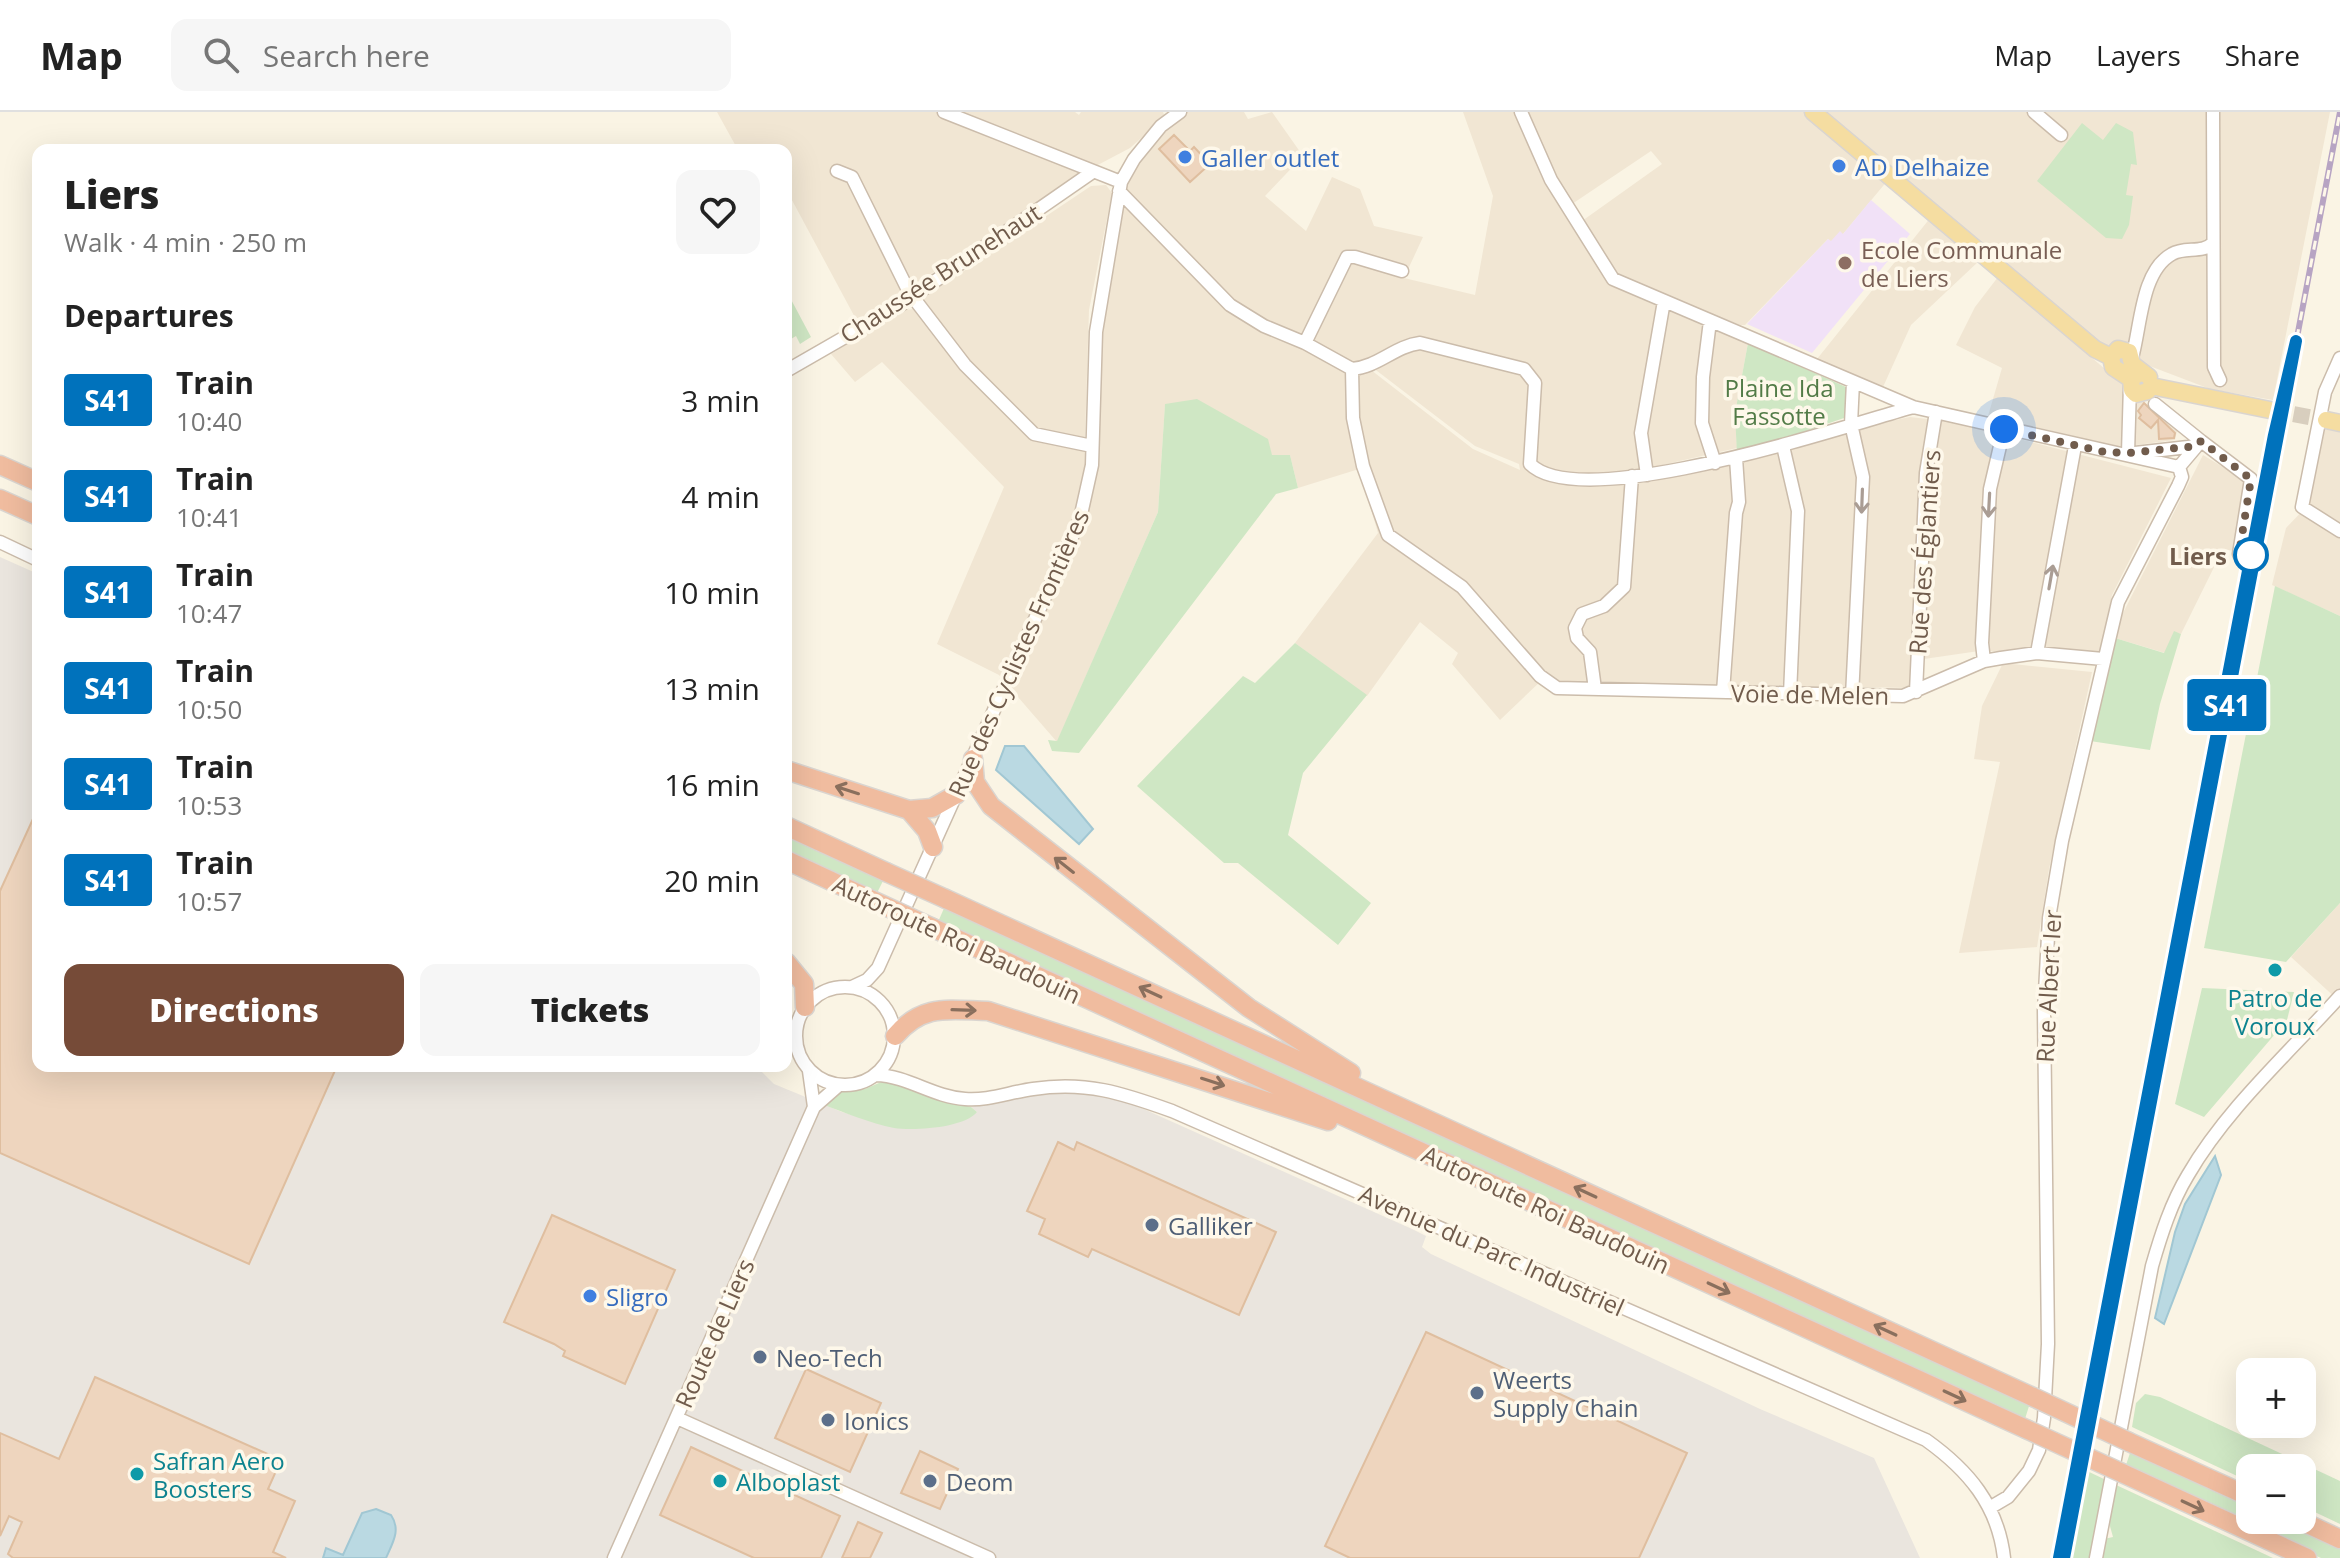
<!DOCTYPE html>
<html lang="en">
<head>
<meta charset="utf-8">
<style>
  body { margin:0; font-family:"Open Sans",sans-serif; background:#f6f6f6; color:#222; height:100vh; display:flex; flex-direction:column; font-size:30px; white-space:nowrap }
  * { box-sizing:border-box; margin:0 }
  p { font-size:26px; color:#767676 }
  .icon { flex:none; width:44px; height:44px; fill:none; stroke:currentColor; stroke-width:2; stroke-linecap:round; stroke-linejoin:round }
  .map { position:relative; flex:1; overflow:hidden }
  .details { position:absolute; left:32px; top:32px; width:760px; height:928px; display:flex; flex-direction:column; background:#fff; border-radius:16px; box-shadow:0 8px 32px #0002 }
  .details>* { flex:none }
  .badge { padding:0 16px; border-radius:6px; font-size:28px; line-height:52px }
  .fabs { position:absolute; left:2236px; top:1246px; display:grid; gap:16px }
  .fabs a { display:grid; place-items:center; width:80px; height:80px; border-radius:16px; background:#fff; box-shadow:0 8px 32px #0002; font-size:40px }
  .you { position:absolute; width:40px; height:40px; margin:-20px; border:6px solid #fff; border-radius:50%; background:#1a73e8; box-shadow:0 0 0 12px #1a73e833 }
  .map>.badge { position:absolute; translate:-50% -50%; box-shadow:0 0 0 4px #fff }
  h2 { padding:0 32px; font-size:30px; line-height:72px }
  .round { display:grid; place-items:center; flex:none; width:84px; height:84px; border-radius:16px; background:#f6f6f6 }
  .head { display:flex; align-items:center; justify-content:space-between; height:136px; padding:0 32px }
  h1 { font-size:38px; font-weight:800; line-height:60px }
  .action { display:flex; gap:16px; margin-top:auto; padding:16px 32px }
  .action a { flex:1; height:92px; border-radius:16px; background:#764b38; color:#fff; font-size:32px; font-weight:800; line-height:92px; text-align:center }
  .action a+a { background:#f6f6f6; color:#222 }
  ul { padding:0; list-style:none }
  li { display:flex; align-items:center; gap:24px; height:96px; padding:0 32px }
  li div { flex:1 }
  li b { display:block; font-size:30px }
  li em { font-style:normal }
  li .badge { min-width:88px; font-weight:700; text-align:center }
  header { display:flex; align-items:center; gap:48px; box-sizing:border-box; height:112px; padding:0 40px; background:#fff; border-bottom:2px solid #e0e0e0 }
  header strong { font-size:38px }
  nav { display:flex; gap:44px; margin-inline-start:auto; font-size:28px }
  .search { width:560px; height:72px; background:#f6f6f6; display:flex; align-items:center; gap:20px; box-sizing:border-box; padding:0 28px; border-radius:16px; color:#767676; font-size:30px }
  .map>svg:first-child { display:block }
</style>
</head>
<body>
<header>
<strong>Map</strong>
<div class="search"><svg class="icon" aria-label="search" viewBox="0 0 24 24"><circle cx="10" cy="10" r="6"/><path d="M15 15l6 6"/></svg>Search here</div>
<nav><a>Map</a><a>Layers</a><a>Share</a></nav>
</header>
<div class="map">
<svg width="2340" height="1446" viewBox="0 0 2340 1446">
  <rect width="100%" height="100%" fill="#faf4e4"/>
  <!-- residential -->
  <path fill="#f1e6d3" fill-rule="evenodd" d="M717,0H1075L1079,3L1081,0H1163L1165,5L1130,36L1075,65L858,211L786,77V38H738Z
    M1180,0H1244L1248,7L1272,0L1303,44L1265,84L1306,119L1332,65L1360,77L1374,114L1423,125L1404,166L1475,183L1493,84L1463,0H1518L1545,60L1606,168L1641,187L1748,231L1735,301L1737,336L1627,361L1718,355L1840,319L1910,305L1953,310L2171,366L2112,483L2100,540L1979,539L1924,547V565L1909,576L1860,575L1858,580L1797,576L1794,569H1785L1780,576L1570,571L1543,567L1500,608L1452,552L1458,541L1420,510L1367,584L1295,531L1378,421L1359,357L1298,376L1290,343H1272L1165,293L1158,400L1057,630L999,563L937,532L1004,375L882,250L855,270L831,242L904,198L914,197L922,202L1034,321L1091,334L1094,239L1123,71L1134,47ZM1368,252L1475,334L1519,352L1520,358L1473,337L1371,258Z
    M1527,0H1806L1888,68L1843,122L1831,130L1828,127L1745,213H1740L1620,165L1605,150L1582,109L1662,52L1651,39L1572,92L1550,55Z
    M1825,0H2330L2273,288L2210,277L2147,253L2117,232L2101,234Z
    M1106,73L1112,81L1089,198L1085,325L1078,329L1037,317L973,253L922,187L1091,74Z
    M1931,105L1979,149L1911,213L1883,275L1817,247Z
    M1998,165L2177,319L2175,328L2121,335L1988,304L2002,256L1956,233L1975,195Z
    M2325,317L2340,320V504L2272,473L2286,416L2309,392Z
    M2203,343L2246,369L2234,439L2223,437L2181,522L2174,520L2165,541L2115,526L2121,505Z
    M2003,551L2092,560L2049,757L2037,835L1959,841L2000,650L1974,647L1982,594Z
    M2340,791V888L2339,889L2291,845Z"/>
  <!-- industrial -->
  <path fill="#eae5de" d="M0,445L38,462V954H756L774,972L842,1000L896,1016L977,1000L971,995L1032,981L1084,978L1128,990L1412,1117L1426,1124L1422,1135L1431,1142L1760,1297L1874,1346L1920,1446H0Z"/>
  <!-- education -->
  <path fill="#f1e1f7" d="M1871,88L1910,122L1812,241L1747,212L1828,127L1831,129L1840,119L1843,122Z"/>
  <!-- green -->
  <path fill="#cfe7c4" d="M2082,11L2103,28L2116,11L2133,20L2137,53L2131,52L2126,83L2133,84L2129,113L2122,127L2106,126L2037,69Z
    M786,178L811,225L800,232L796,224L786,230Z
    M1748,231L1846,275L1848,300L1844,306L1737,343L1735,301Z
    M1197,287L1268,327L1272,343H1290L1298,376L1276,382L1079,641L1052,639L1048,628L1057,629L1158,400L1165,292Z
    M2275,474L2340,504V791L2286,850L2204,836Z
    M2174,519L2181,522L2160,592L2150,638L2090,629L2115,526L2164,541Z
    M1295,531L1367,583L1303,661L1288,723L1371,791L1338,833L1238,751H1224L1137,674L1243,564L1255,571Z
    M786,720L885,765L876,783L786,741Z
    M945,794L2030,1291L2024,1310L938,810Z
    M2202,876L2294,880L2287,908L2204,1005L2175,992Z
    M886,968L928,985L971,995L977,1000C964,1016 914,1019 894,1016C870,1011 845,1001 822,992L834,981L865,977Z
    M2145,1282L2160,1285L2340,1369V1412L2302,1394V1356H2250V1370L2132,1315L2136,1291Z
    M2131,1338L2250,1393V1408H2283L2340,1434V1446H2321L2125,1356Z
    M2085,1358L2106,1368L2091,1446H2068Z
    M2114,1372L2273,1446H2100L2104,1427L2113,1425L2108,1407Z"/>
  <!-- water -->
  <path fill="#bad9e2" stroke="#a1c7d3" stroke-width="2" d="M1005,634H1024L1093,717L1079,732L996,658Z
    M2215,1044L2221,1063L2164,1212L2155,1206L2175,1120L2185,1092Z
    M376,1397L391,1403C401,1418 393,1430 386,1446H323L326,1436L343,1443L362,1401Z"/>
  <!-- building -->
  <path fill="#eed5be" stroke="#dfbe9f" stroke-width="2" d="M1174,23L1190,39L1194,35L1210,52L1190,70L1159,37Z
    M2144,291L2175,321L2174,326L2159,327L2158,308L2151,316L2139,306L2141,303L2138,299Z
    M38,696V954H337L249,1152L0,1041V779Z
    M1058,1030L1074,1038L1077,1030L1276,1120L1239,1203L1092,1137L1088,1145L1039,1122L1045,1107L1027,1099Z
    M552,1103L675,1158L625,1272L563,1244L565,1239L554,1232L504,1210Z
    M1426,1220L1687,1341L1639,1446H1350L1325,1434Z
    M806,1257L881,1291L850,1360L775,1326Z
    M95,1265L281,1348L268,1377L295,1389L273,1440L286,1446H13L8,1442L22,1410L9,1404L0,1424V1321L59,1347Z
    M691,1335L840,1404L821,1446H754L660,1403Z
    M920,1339L958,1357L940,1397L901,1381Z
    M858,1410L882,1421L870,1446H842Z"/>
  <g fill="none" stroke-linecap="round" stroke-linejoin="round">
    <!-- major-tunnel -->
    <path stroke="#d8cebe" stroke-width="16" stroke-dasharray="16 8" stroke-linecap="butt" d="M2270,298L2326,308"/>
    <defs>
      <path id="minor" d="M944,0L1121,70
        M1521,0L1551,68L1613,167L1913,295L2179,355
        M2034,0L2061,23
        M2213,0L2214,255L2220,268
        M837,59L852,65L909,180L965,253L1034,322L1092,334
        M1119,79L1230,193L1264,214L1305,231L1352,257L1353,306L1363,354L1388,423L1462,475L1540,564L1557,576L1903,584L1984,549L2001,546L2037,541L2103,547
        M1710,209L1703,265L1702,311L1715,351
        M1305,231L1347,145H1355L1402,159
        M2132,246C2141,214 2141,159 2172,142C2185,134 2202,142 2213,131
        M2340,246L2325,280L2302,395L2340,419
        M1352,257C1378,255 1395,234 1420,231L1524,257L1535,271L1530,352C1581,403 1845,314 1913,295
        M786,259L899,194L1091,61
        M2155,292L2201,329
        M1783,334L1798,399L1790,582
        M2128,341L2130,273
        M2135,341L2197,334
        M2179,355L2201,329L2251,367L2239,442
        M1647,363L1641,321L1664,189
        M0,430L38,448
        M2037,541L2075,334
        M1984,549L1982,531L1990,377L2004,317
        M1595,577L1590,540L1577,526L1575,516L1582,502L1604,494L1624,475L1632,364
        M1723,580L1736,401L1739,390L1736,346
        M1916,580L1926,361L1936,300
        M1852,584L1863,365L1851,312L1853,270
        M796 924a49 49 0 1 1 98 0a49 49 0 1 1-98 0Z
        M852,875L867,868L878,856L1080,407L1092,353L1096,220L1121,70L1134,47L1161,14L1180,0
        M809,959L814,995
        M876,963C908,964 933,985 965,987C988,989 1010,980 1033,977C1086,969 1122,981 1172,999L1926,1328C1968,1358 1998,1393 2004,1446
        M677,1306L989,1446
        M1991,1395L2008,1385L2029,1359L2039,1338L2044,1306L2048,1232L2044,898L2049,806L2062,729L2118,490L2178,374L2182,365L2179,355
        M614,1446L814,995L839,973
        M2096,1446L2152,1154C2161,1123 2171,1091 2188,1063C2227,996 2289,941 2340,884"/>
      <path id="major" d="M1813,0L2095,237L2111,245L2113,255L2131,267
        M2111,245L2118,237L2129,240L2132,252L2149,265
        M2141,260L2131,267L2132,278L2136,282L2148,279L2151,274L2270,298
        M2326,308L2340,311"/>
      <path id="highway" d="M0,353L38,370
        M0,387L38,404
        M973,647L975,670L991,694L1249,896L1351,961
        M786,658L909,698L932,696L957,682
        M909,698L927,719L933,735
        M786,714L886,760
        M786,748L872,788
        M946,787L2033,1285
        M933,816L2026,1317
        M786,850L804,872L805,895
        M895,924C923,891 949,898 988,899L1328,1009
        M2129,1330L2250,1385
        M2122,1361L2307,1446
        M2299,1408L2340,1427"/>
    </defs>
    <!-- minor casing -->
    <use href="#minor" stroke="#cbbcab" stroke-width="15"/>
    <!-- major casing -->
    <use href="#major" stroke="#dad5d0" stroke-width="19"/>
    <!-- highway casing -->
    <use href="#highway" stroke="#dad5d0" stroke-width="21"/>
    <!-- minor -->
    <use href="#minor" stroke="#fff" stroke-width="12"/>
    <!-- major -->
    <use href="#major" stroke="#f5dda1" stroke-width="16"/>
    <!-- highway -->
    <use href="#highway" stroke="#f0bc9f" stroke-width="18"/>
    <defs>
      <path id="rail" d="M2064,1446L2340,0"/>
    </defs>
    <!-- rail casing -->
    <use href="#rail" stroke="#b7a4c3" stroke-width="6"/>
    <!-- rail -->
    <use href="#rail" stroke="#fef8ea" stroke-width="3" stroke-dasharray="9" stroke-linecap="butt"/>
    <defs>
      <path id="highway-bridge" d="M886,760L946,787
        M872,788L933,816
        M2033,1285L2129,1330
        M2026,1317L2122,1361"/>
    </defs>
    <!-- highway-bridge casing -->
    <use href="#highway-bridge" stroke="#dad5d0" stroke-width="21" stroke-linecap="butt"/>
    <!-- highway-bridge -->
    <use href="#highway-bridge" stroke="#f0bc9f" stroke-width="18"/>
  </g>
  <!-- one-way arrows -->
  <defs><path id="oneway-shaft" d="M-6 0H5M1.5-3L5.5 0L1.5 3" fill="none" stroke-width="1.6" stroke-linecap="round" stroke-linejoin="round" transform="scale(2)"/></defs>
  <g stroke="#aa9d94">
    <use href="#oneway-shaft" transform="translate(1862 389) rotate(92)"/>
    <use href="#oneway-shaft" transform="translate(1989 393) rotate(93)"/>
    <use href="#oneway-shaft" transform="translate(2051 465) rotate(-80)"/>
  </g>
  <g stroke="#8a6f5d">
    <use href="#oneway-shaft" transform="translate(847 678) rotate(-162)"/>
    <use href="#oneway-shaft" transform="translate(1064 753) rotate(-142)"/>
    <use href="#oneway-shaft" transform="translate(1150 880) rotate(-155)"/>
    <use href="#oneway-shaft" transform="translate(964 898) rotate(2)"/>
    <use href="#oneway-shaft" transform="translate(1213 970) rotate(18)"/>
    <use href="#oneway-shaft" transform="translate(1585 1080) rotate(-155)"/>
    <use href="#oneway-shaft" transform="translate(1719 1176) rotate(25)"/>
    <use href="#oneway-shaft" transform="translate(1885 1218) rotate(-155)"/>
    <use href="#oneway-shaft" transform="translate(1955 1284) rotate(25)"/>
    <use href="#oneway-shaft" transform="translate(2193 1394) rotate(25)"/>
  </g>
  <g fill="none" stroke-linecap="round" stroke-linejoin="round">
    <defs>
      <path id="line" d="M2059,1446L2274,323L2296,229L2064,1446"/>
    </defs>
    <!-- line casing -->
    <use href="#line" stroke="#fff" stroke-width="18"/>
    <!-- line -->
    <use href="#line" stroke="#0072bc" stroke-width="12"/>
    <!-- walk -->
    <path stroke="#715c4c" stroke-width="8" stroke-dasharray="0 14.4" d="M2004,317L2105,340L2128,341L2197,334L2201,329L2251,367L2239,442L2251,443"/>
  </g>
  <!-- markers -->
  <g fill="#3f7fe0" stroke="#fef8ea" stroke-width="3">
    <circle cx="1185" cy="45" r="8"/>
    <circle cx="1839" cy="54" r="8"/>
    <circle cx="590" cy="1184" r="8"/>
  </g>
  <circle fill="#8d6e63" stroke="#fef8ea" stroke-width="3" cx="1845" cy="151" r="8"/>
  <circle fill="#fff" stroke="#0072bc" stroke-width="4" cx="2251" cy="443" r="16"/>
  <g fill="#0f9aa8" stroke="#fef8ea" stroke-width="3">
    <circle cx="2275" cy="858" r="8"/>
    <circle cx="137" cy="1362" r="8"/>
    <circle cx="720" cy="1369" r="8"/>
  </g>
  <g fill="#5c6f8a" stroke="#fef8ea" stroke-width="3">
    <circle cx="1152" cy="1113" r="8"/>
    <circle cx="760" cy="1245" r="8"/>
    <circle cx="1477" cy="1281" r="8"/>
    <circle cx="828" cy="1308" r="8"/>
    <circle cx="930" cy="1369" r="8"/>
  </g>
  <g text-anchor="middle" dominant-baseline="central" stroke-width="7" stroke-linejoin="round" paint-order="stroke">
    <!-- shop labels -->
    <g font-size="24" fill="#366cbe" stroke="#fef8ea" text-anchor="start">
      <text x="1201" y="45">Galler outlet</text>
      <text x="1855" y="54">AD Delhaize</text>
      <text x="606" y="1184">Sligro</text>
    </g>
    <!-- education labels -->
    <g font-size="24" fill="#785e54" stroke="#fef8ea" text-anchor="start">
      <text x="1861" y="137">Ecole Communale<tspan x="1861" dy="28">de Liers</tspan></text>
    </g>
    <!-- street labels -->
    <g font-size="24" fill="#715c4c" stroke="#fef8ea">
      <text transform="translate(940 161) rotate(-33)">Chaussée Brunehaut</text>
      <text transform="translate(1924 440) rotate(-86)">Rue des Églantiers</text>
      <text transform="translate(1018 541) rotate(-66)">Rue des Cyclistes Frontières</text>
      <text transform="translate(1810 582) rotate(1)">Voie de Melen</text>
      <text transform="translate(957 827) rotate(25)">Autoroute Roi Baudouin</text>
      <text transform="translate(2048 874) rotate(-87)">Rue Albert Ier</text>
      <text transform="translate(1546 1097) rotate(25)">Autoroute Roi Baudouin</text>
      <text transform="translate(1492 1138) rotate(24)">Avenue du Parc Industriel</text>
      <text transform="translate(714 1221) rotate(-66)">Route de Liers</text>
    </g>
    <!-- park labels -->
    <g font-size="24" fill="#527b47" stroke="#fef8ea">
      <text x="1779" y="275">Plaine Ida<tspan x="1779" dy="28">Fassotte</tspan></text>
    </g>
    <!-- stop labels -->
    <g font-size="24" font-weight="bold" fill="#715c4c" stroke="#fef8ea" text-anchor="end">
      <text x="2227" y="443">Liers</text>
    </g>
    <!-- culture labels -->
    <g font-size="24" fill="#0d838f" stroke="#fef8ea" text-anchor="start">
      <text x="2275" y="885" text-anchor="middle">Patro de<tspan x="2275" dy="28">Voroux</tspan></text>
      <text x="153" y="1348">Safran Aero<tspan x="153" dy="28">Boosters</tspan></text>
      <text x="736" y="1369">Alboplast</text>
    </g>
    <!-- service labels -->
    <g font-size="24" fill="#4e5e75" stroke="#fef8ea" text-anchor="start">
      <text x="1168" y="1113">Galliker</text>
      <text x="776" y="1245">Neo-Tech</text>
      <text x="1493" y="1267">Weerts<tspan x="1493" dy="28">Supply Chain</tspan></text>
      <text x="844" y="1308">Ionics</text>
      <text x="946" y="1369">Deom</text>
    </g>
  </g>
</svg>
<div class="fabs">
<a>+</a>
<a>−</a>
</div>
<div class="you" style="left:2004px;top:317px"></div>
<b class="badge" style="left:2227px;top:593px;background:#0072bc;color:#fff">S41</b>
<section class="details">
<div class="head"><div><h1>Liers</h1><p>Walk · 4 min · 250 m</p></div><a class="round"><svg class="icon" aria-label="heart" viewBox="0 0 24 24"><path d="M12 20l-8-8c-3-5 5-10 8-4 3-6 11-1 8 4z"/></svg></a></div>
<h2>Departures</h2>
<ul>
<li><span class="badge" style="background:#0072bc;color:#fff">S41</span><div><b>Train</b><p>10:40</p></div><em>3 min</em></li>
<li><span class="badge" style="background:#0072bc;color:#fff">S41</span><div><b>Train</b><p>10:41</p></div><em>4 min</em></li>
<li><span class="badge" style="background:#0072bc;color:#fff">S41</span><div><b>Train</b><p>10:47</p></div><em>10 min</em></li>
<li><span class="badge" style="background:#0072bc;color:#fff">S41</span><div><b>Train</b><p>10:50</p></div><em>13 min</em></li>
<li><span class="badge" style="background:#0072bc;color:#fff">S41</span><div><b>Train</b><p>10:53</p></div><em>16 min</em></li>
<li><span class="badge" style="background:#0072bc;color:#fff">S41</span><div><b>Train</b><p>10:57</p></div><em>20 min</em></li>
</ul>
<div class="action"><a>Directions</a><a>Tickets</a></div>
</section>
</div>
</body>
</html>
